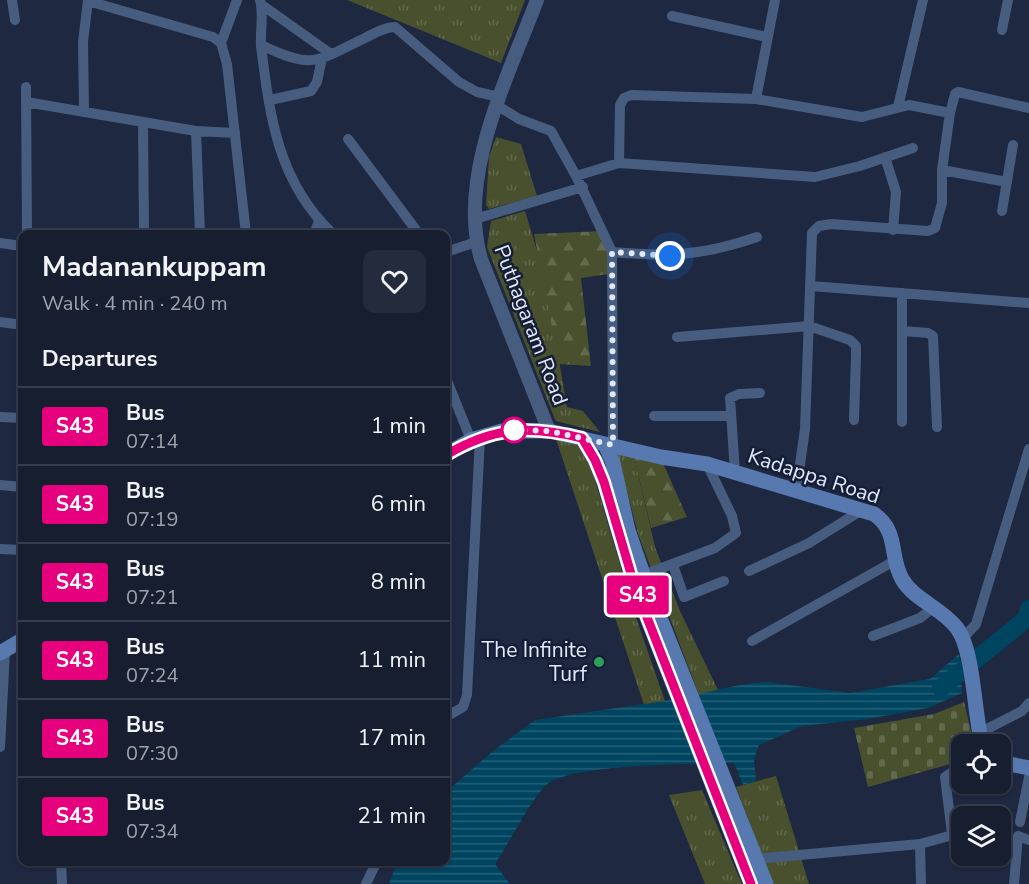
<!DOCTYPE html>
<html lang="en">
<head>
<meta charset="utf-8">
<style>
  body { margin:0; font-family:"Nunito Sans",sans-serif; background:#232b3c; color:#f1f3f6; height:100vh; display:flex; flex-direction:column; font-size:22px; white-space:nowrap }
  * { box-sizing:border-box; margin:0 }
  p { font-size:20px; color:#9ea2ab }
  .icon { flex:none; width:33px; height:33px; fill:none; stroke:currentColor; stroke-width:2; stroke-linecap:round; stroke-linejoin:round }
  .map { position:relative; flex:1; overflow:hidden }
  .panel { position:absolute; left:18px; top:230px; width:432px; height:636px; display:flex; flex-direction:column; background:#161e30; border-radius:12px; box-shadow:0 2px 4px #0004,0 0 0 2px #353c4c }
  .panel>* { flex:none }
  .badge { padding:0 12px; border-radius:4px; font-size:21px; line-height:39px }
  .controls { position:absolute; left:951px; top:734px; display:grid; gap:12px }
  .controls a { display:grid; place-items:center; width:60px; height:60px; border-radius:12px; background:#161e30; box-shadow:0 2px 4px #0004,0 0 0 2px #353c4c; font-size:30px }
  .you { position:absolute; width:30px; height:30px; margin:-15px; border:4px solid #fff; border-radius:50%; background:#1a73e8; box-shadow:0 0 0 9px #1a73e833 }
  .map>.badge { position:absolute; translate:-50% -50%; box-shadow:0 0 0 3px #fff }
  h2 { padding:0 24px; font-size:22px; line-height:54px }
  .round { display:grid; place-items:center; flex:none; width:63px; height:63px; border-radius:12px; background:#232b3c }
  .summary { display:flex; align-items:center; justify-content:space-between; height:102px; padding:0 24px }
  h1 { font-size:28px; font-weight:700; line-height:45px }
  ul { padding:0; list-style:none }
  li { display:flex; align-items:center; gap:18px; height:78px; padding:0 24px; border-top:2px solid #353c4c }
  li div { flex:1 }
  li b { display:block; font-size:22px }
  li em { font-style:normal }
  li .badge { min-width:66px; font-weight:700; text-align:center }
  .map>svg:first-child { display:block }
</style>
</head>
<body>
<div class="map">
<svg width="1029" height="884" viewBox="0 0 1029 884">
  <defs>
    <pattern id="grass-tufts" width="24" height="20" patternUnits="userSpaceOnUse" patternTransform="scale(1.5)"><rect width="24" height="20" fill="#48502d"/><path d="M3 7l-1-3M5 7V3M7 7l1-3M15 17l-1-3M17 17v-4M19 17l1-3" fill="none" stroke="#62694c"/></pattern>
    <pattern id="forest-firs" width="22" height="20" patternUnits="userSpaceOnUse" patternTransform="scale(1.5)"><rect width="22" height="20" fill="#48502d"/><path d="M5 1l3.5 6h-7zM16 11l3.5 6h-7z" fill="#62694c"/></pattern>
    <pattern id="cemetery-stones" width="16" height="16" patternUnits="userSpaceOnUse" patternTransform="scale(1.5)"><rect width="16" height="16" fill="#48502d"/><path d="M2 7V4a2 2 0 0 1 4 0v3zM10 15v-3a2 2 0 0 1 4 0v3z" fill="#62694c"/></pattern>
    <pattern id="water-rules" width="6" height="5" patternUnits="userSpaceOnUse" patternTransform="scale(1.5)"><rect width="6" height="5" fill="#004560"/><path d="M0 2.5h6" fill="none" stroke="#256078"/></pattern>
  </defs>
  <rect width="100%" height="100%" fill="#1e2840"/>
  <!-- grass -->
  <path fill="url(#grass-tufts)" d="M347,0H525L501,63Z
    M496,137L521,144L537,196L489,209L486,205L489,157Z
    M525,211L544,274L567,407L583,411L600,432L556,421L554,417L487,247L491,221Z
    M556,439L579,446L590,463L633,609L665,701L644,705Z
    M617,453L634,456L655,547L680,611L718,690L699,695L638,534Z
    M776,776L809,884H773L736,787Z
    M702,790L742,884H705L669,795Z"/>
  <!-- forest -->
  <path fill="url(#forest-firs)" d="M602,231L607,242L609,274L581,278L591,366L559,364L534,234Z
    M634,456L663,463L687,517L651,528Z"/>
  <!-- cemetery -->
  <path fill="url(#cemetery-stones)" d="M964,702L974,744H962L961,761L868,787L854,728L934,714Z"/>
  <!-- water -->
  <path fill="url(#water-rules)" d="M959,654L962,693L928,708L867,719L802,726L759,745L754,759L756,781L743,785L734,763C698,764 567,763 545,786C529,803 509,843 495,864L510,884H389L398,861H446V792L493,751L535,720L665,701L745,684L767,682L850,693L930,679Z"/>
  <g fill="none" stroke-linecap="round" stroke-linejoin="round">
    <!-- river -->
    <path stroke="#004560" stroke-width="18" d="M941,688L1026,619L1029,609"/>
    <!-- minor -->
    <path stroke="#475d7f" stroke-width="10" d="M12,0L15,20
      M260,0C264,15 260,31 261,46C270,118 278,182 333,234
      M88,1L213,37L221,43L227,64L246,234
      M262,5L331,54
      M672,16L767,37
      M1002,30L1008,0
      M221,43L237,0
      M261,45C314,70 315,62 365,38C375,33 384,27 395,27L459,82L477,92L500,97
      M26,87L27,234
      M756,99L775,0
      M270,100L311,91L317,82L322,58
      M26,102L196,131L200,234
      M498,106L519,119L551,131L576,176L619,163L815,177L860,166L913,148
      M898,107L923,0
      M84,110L83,42L88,0
      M143,123L144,234
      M196,131L235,133
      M348,139L419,234
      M885,157L896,192L893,230
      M619,163L620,105L624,98L631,95L756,99L862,117L909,105L950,113L955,94L958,92L1029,108
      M942,170L1007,182
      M576,176L612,252L613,445
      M1002,211L1013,145
      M475,219L583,187
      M314,234L319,221
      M0,243L22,246
      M446,252L476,242
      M612,252C669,257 702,256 757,237
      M811,286L1029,303
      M902,293V422
      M0,322L22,325
      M903,331L928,333L933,336L937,427
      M677,337L809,326L850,340L856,346V355L854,420
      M446,378L471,440
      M654,416H729
      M0,417L22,418
      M735,472L730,398L739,394L760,393
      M0,485L22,487
      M796,493L805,429L812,233L819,226L831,224L928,231L935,228L942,203V170L950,113
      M0,549L22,550
      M673,565L684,597L724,581
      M749,571L809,543L862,510
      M643,575L715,548L736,533L732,516L707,464
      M873,636L920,618L934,607
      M963,638L976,624L1029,449
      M752,641L896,560
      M446,717L463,707L467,695L480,438
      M979,733L1022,711L1029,703
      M0,747L5,651
      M1020,822L1029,777
      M920,844L921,884
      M755,859L920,844L949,836L952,834L945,777L962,766
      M61,861L62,884
      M366,884L377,861
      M1014,884L1018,836L1029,840"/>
    <!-- tertiary -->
    <path stroke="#475d7f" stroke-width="14" d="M537,0C508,77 457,176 481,259L549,431"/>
    <!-- secondary -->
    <path stroke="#5779af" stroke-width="15" d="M582,438L595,460L604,482L634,584L751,884
      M605,444L613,463L628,530L645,580L766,884
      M446,455L471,440L502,431H549L661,457L707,464L874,514C899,531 889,556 902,579C914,600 942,608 957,628C974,651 974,714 982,744
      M0,653L22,640
      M1000,762L1029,768"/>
  </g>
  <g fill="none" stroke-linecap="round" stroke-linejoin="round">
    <defs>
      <path id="line" d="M446,455C494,427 528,425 582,438L595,460L604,482L634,584L751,884"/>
    </defs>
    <!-- line casing -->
    <use href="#line" stroke="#fff" stroke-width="14"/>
    <!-- line -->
    <use href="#line" stroke="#e6007e" stroke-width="9"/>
    <!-- walk -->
    <path stroke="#e0e8f8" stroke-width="6" stroke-dasharray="0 10.8" d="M514,430L549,431L613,445L612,252L670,256"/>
  </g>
  <!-- markers -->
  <circle fill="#fff" stroke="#e6007e" stroke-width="3" cx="514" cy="430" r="12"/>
  <circle fill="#2e9e5b" stroke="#151e36" stroke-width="2" cx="599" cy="662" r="6"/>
  <g text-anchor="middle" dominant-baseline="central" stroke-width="5" stroke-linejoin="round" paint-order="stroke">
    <!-- street labels -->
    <g font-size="21" fill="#e0e8f8" stroke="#151e36">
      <text transform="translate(531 325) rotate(69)">Puthagaram Road</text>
      <text transform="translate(814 476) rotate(18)">Kadappa Road</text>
    </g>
    <!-- poi labels -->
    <g font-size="21" fill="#e0e8f8" stroke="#151e36" text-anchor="end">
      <text x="587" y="650">The Infinite<tspan x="587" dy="24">Turf</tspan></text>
    </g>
  </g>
</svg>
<div class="controls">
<a><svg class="icon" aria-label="locate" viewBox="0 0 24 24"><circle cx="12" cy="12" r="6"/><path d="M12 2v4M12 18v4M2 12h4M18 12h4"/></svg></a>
<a><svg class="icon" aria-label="layers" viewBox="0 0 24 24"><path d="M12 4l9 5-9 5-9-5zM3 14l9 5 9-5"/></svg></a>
</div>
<div class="you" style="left:670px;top:256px"></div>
<b class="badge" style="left:638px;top:595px;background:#e6007e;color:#fff">S43</b>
<section class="panel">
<div class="summary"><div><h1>Madanankuppam</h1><p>Walk · 4 min · 240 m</p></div><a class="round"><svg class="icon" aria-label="heart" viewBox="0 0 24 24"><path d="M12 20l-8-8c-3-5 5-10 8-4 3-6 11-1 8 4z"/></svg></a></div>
<h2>Departures</h2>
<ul>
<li><span class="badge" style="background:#e6007e;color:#fff">S43</span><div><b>Bus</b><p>07:14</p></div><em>1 min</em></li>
<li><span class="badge" style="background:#e6007e;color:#fff">S43</span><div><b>Bus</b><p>07:19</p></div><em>6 min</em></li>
<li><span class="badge" style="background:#e6007e;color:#fff">S43</span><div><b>Bus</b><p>07:21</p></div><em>8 min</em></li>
<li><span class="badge" style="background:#e6007e;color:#fff">S43</span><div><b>Bus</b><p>07:24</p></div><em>11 min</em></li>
<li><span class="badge" style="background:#e6007e;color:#fff">S43</span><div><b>Bus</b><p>07:30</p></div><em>17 min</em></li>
<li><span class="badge" style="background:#e6007e;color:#fff">S43</span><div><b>Bus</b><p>07:34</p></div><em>21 min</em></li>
</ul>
</section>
</div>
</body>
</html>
